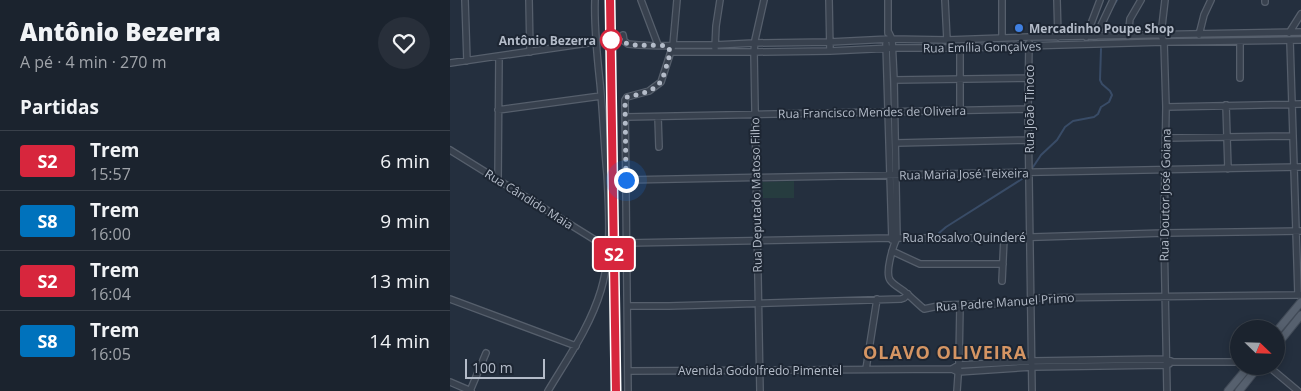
<!DOCTYPE html>
<html lang="pt">
<head>
<meta charset="utf-8">
<style>
  body { margin:0; font-family:"Open Sans",sans-serif; background:#282f3a; color:#f1f3f6; height:100vh; display:flex; flex-direction:column; font-size:19px; white-space:nowrap }
  * { box-sizing:border-box; margin:0 }
  p { font-size:16px; color:#a0a4aa }
  .icon { flex:none; width:28px; height:28px; fill:none; stroke:currentColor; stroke-width:2; stroke-linecap:round; stroke-linejoin:round }
  .map { position:relative; flex:1; overflow:hidden }
  .sheet { display:flex; flex-direction:column; background:#1b232e; width:450px }
  .sheet>* { flex:none }
  .badge { padding:0 10px; border-radius:4px; font-size:18px; line-height:32px }
  .needle { width:32px; rotate:113deg }
  .buttons { position:absolute; left:780px; top:320px; display:grid; gap:10px }
  .buttons a { display:grid; place-items:center; width:55px; height:55px; border-radius:50%; background:#1b232e; box-shadow:0 2px 8px #0003,0 0 0 1px #39404a; font-size:25px }
  .scale { position:absolute; left:15px; bottom:12px; width:80px; box-sizing:border-box; padding-left:5px; border:2px solid #b4bcc9; border-top:0; font-size:14px; line-height:18px; white-space:nowrap; color:#b4bcc9; -webkit-text-stroke:4px #1d2633; paint-order:stroke }
  .you { position:absolute; width:25px; height:25px; margin:-12px; border:4px solid #fff; border-radius:50%; background:#1a73e8; box-shadow:0 0 0 8px #1a73e833 }
  .map>.badge { position:absolute; translate:-50% -50%; box-shadow:0 0 0 2px #fff }
  h2 { padding:0 20px; font-size:19px; line-height:45px }
  .round { display:grid; place-items:center; flex:none; width:52px; height:52px; border-radius:26px; background:#282f3a }
  .summary { display:flex; align-items:center; justify-content:space-between; height:85px; padding:0 20px }
  h1 { font-size:24px; font-weight:800; line-height:38px }
  ul { padding:0; list-style:none }
  li { display:flex; align-items:center; gap:15px; height:60px; padding:0 20px; border-top:1px solid #39404a }
  li div { flex:1 }
  li b { display:block; font-size:19px }
  li em { font-style:normal }
  li .badge { min-width:55px; font-weight:700; text-align:center }
  main { display:flex; flex:1; min-height:0 }
  .map>svg:first-child { display:block }
</style>
</head>
<body>
<main>
<section class="sheet">
<div class="summary"><div><h1>Antônio Bezerra</h1><p>A pé · 4 min · 270 m</p></div><a class="round"><svg class="icon" aria-label="heart" viewBox="0 0 24 24"><path d="M12 20l-8-8c-3-5 5-10 8-4 3-6 11-1 8 4z"/></svg></a></div>
<h2>Partidas</h2>
<ul>
<li><span class="badge" style="background:#d7263d;color:#fff">S2</span><div><b>Trem</b><p>15:57</p></div><em>6 min</em></li>
<li><span class="badge" style="background:#0072bc;color:#fff">S8</span><div><b>Trem</b><p>16:00</p></div><em>9 min</em></li>
<li><span class="badge" style="background:#d7263d;color:#fff">S2</span><div><b>Trem</b><p>16:04</p></div><em>13 min</em></li>
<li><span class="badge" style="background:#0072bc;color:#fff">S8</span><div><b>Trem</b><p>16:05</p></div><em>14 min</em></li>
</ul>
</section>
<div class="map">
<svg width="851" height="391" viewBox="0 0 851 391">
  <rect width="100%" height="100%" fill="#242f3e"/>
  <!-- green -->
  <path fill="#263c3f" d="M344,181V198H313L312,182Z"/>
  <g fill="none" stroke-linecap="round" stroke-linejoin="round">
    <!-- stream -->
    <path stroke="#394c67" stroke-width="2" d="M662,8L667,0
      M652,30L655,23
      M583,167L591,155L607,140L615,127L623,121L644,117L648,114L651,107L659,102L662,95L660,91L652,84L650,80L651,49
      M489,233L496,227L572,179"/>
    <defs>
      <path id="minor" d="M15,0L17,61
        M79,0L80,52
        M191,0L208,45
        M379,0L380,51
        M495,0L497,40
        M552,0V38
        M607,0L608,37
        M715,0L711,35L714,42L716,107L714,233L717,391
        M815,2V0
        M438,31L442,39L444,80L447,238C443,246 435,272 440,280C444,286 451,288 456,293C462,298 468,304 474,309L493,305L573,303L589,298L851,295
        M438,33V0
        M839,33L851,14
        M173,35L174,41L178,44C187,45 216,47 223,45H265L304,43L380,42L440,39L497,40L579,37L851,32
        M749,35L754,15L761,0
        M646,36L663,0
        M678,36L680,19L691,0
        M636,37L650,0
        M840,41L848,294
        M790,42V78
        M579,43L578,109L582,391
        M436,44L442,240
        M265,48L266,26L270,0
        M510,48V111
        M221,52H304L380,51L442,48H510L714,42L851,40
        M0,63L145,42
        M444,80L579,78
        M776,105L778,169
        M716,107L851,104
        M48,110L151,96
        M176,117L578,109
        M208,117L209,147
        M716,138L843,136
        M446,143L579,140
        M0,150L158,248
        M48,180L49,56
        M176,180L851,167
        M176,243L441,238H554L714,233L851,231
        M442,251L470,264H553
        M552,281L554,238
        M0,299L126,346
        M178,306H219L451,299L454,298L458,294
        M818,366L848,391
        M416,369L427,299
        M502,369L508,372L582,367L716,365L719,364
        M178,371L502,369L509,365L582,361L716,359L723,362H789
        M0,382L21,391
        M20,391L36,353
        M98,391C117,359 140,327 151,290C162,253 159,212 157,174C154,144 153,113 150,83C147,55 144,28 145,0
        M178,391L175,100L177,97L199,91L211,82L223,45L227,0
        M310,391L304,52L305,40L314,0
        M507,391L509,362L510,305"/>
      <path id="major" d="M826,332L851,302
        M826,346L851,315
        M778,391L799,366
        M789,391L809,366"/>
    </defs>
    <!-- minor casing -->
    <use href="#minor" stroke="#565f6c" stroke-width="8"/>
    <!-- major casing -->
    <use href="#major" stroke="#414a57" stroke-width="9"/>
    <!-- minor -->
    <use href="#minor" stroke="#38414e" stroke-width="5.5"/>
    <!-- major -->
    <use href="#major" stroke="#56606e" stroke-width="7"/>
    <!-- rail -->
    <path stroke="#5a6575" stroke-width="2" stroke-dasharray="5 5" stroke-linecap="butt" d="M160,0L166,391"/>
  </g>
  <g fill="none" stroke-linecap="round" stroke-linejoin="round">
    <defs>
      <path id="line" d="M160,0L166,391"/>
    </defs>
    <!-- line casing -->
    <use href="#line" stroke="#fff" stroke-width="11"/>
    <!-- line -->
    <use href="#line" stroke="#d7263d" stroke-width="8"/>
    <!-- walk -->
    <path stroke="#b4bcc9" stroke-width="5" stroke-dasharray="0 9" d="M161,40L174,39L176,43C185,47 205,44 217,46L221,52C217,61 216,71 212,79C206,92 189,94 177,97L175,100L176,180"/>
  </g>
  <!-- markers -->
  <circle fill="#3f7fe0" stroke="#1d2633" stroke-width="2" cx="569" cy="28" r="5"/>
  <circle fill="#fff" stroke="#d7263d" stroke-width="2.5" cx="161" cy="40" r="10"/>
  <g text-anchor="middle" dominant-baseline="central" stroke-width="4" stroke-linejoin="round" paint-order="stroke">
    <!-- poi labels -->
    <g font-size="12" font-weight="bold" fill="#b4bcc9" stroke="#1d2633" text-anchor="start">
      <text x="579" y="28">Mercadinho Poupe Shop</text>
    </g>
    <!-- stop labels -->
    <g font-size="12" font-weight="bold" fill="#b4bcc9" stroke="#1d2633" text-anchor="end">
      <text x="146" y="40">Antônio Bezerra</text>
    </g>
    <!-- street labels -->
    <g font-size="12" fill="#b4bcc9" stroke="#1d2633">
      <text transform="translate(532 47) rotate(-1)">Rua Emília Gonçalves</text>
      <text transform="translate(579 109) rotate(-90)">Rua João Tinoco</text>
      <text transform="translate(422 112) rotate(-1)">Rua Francisco Mendes de Oliveira</text>
      <text transform="translate(514 174) rotate(-1)">Rua Maria José Teixeira</text>
      <text transform="translate(306 195) rotate(-91)">Rua Deputado Matoso Filho</text>
      <text transform="translate(715 195) rotate(-89)">Rua Doutor José Goiana</text>
      <text transform="translate(79 199) rotate(32)">Rua Cândido Maia</text>
      <text x="514" y="237">Rua Rosalvo Quinderé</text>
      <text transform="translate(555 302) rotate(-4)">Rua Padre Manuel Primo</text>
      <text x="310" y="370">Avenida Godolfredo Pimentel</text>
    </g>
    <!-- district labels -->
    <g font-size="18" font-weight="bold" letter-spacing="1" fill="#d59563" stroke="#1d2633">
      <text x="495" y="352">OLAVO OLIVEIRA</text>
    </g>
  </g>
</svg>
<div class="buttons">
<a><svg class="needle" viewBox="-14 -14 28 28"><path d="M0-13l5 13h-10z" fill="#e53935"/><path d="M0 13l5-13h-10z" fill="#a0a4aa"/></svg></a>
</div>
<div class="scale">100 m</div>
<div class="you" style="left:176px;top:180px"></div>
<b class="badge" style="left:164px;top:254px;background:#d7263d;color:#fff">S2</b>
</div>
</main>
</body>
</html>
